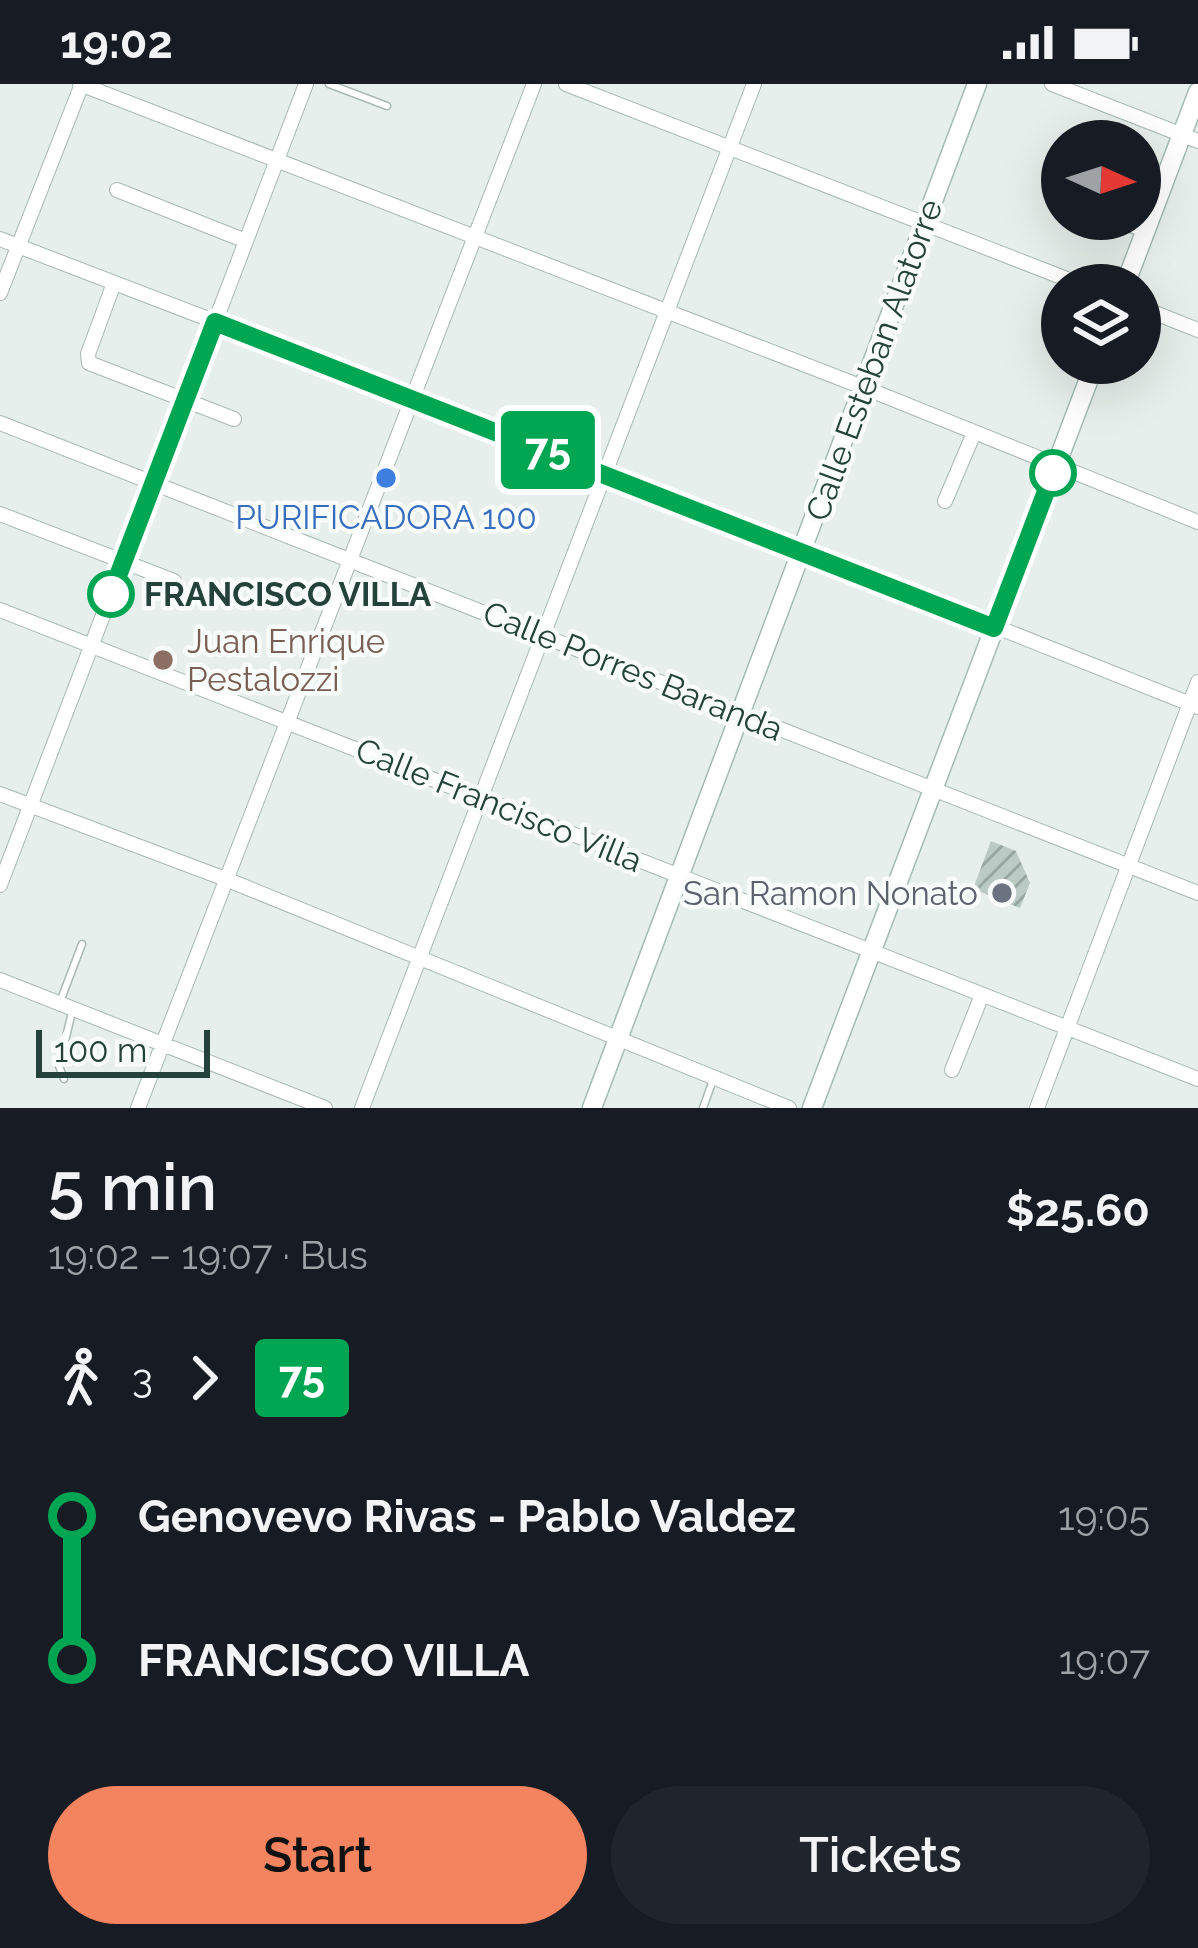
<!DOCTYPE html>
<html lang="en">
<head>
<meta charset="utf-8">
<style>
  body { margin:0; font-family:Raleway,sans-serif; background:#20242c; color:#f1f3f6; height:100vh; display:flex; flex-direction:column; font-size:45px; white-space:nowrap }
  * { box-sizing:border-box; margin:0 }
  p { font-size:39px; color:#9ea1a6 }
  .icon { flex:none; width:66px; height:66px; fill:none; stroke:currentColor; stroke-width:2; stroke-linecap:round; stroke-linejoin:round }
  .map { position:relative; height:1024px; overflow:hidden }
  .panel { display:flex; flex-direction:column; background:#171b24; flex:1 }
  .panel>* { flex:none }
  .badge { padding:0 24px; border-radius:9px; font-size:42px; line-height:78px }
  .needle { width:78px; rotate:93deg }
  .buttons { position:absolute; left:1041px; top:36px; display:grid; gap:24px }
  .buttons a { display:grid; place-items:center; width:120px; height:120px; border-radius:50%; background:#171b24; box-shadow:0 12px 48px #0002; font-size:60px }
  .scale { position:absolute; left:36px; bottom:30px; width:174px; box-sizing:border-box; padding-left:12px; border:6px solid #24423a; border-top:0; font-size:33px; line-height:42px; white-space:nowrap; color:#24423a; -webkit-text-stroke:9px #f7fbf9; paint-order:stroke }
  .map>.badge { position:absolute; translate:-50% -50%; box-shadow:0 0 0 6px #fff }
  .legs { display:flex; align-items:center; gap:18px; height:132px; padding:0 48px; font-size:39px }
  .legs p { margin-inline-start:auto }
  .head { display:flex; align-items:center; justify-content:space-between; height:204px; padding:0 48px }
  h1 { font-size:66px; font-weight:600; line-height:90px }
  .action { display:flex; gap:24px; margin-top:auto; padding:24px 48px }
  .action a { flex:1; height:138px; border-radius:72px; background:#f4845f; color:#111; font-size:48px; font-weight:600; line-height:138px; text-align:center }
  .action a+a { background:#20242c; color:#f1f3f6 }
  ul { padding:0 48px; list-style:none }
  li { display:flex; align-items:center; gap:42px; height:144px; font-size:45px }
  li i { display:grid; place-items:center; width:18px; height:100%; margin:0 15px; background:currentColor }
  li i::after { content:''; width:30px; height:30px; margin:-15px; border:9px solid; border-radius:50%; background:#171b24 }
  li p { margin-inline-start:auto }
  li:first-child i { background:linear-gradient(#0000 50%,currentColor 0) }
  li:last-child i { background:linear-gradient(currentColor 50%,#0000 0) }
  .status { display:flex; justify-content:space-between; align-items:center; height:84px; padding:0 60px; background:#171b24; direction:ltr }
  .status svg { height:33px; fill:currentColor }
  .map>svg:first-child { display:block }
</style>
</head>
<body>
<div class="status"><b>19:02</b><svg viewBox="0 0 49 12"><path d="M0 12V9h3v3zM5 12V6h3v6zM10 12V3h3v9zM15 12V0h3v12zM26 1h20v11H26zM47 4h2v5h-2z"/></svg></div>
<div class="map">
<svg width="1198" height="1024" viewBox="0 0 1198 1024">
  <defs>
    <pattern id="building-hatch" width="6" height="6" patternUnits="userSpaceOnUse" patternTransform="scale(3)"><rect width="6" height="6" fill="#bbcac4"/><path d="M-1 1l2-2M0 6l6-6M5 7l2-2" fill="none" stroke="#98a6a0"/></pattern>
  </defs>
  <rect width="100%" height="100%" fill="#e6efeb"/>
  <!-- building -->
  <path fill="url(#building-hatch)" d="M991,757L1016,767L1030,799L1020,824L973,805Z"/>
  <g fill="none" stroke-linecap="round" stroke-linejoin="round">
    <defs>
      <path id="lane" d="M329,0L387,22
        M1103,135L1139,148
        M60,918L82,860
        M64,995L59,982L72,928
        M703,1024L713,996"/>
      <path id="street" d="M80,0L865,304L1198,438
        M566,0L1082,201
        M1052,0L1198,57
        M117,106L246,157
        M0,155L604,387L1198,623
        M114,199L88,270L89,279L234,335
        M0,209L82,0
        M1140,223L1198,246
        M0,339L1198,809
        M945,417L974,349
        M0,430L174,497
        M0,526L1198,995
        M0,710L228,796L789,1024
        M0,801L306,0
        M0,896L325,1024
        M952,986L982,911
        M138,1024L534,0
        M362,1024L754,0
        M1037,1024L1198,598"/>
      <path id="secondary" d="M1125,201L1198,8
        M592,1024L977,0
        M812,1024L1095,279"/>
    </defs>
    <!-- lane casing -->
    <use href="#lane" stroke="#a8b8b2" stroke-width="9"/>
    <!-- street casing -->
    <use href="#street" stroke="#a8b8b2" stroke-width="16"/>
    <!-- secondary casing -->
    <use href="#secondary" stroke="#a4bbb3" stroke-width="21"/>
    <!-- lane -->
    <use href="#lane" stroke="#fff" stroke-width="6"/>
    <!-- street -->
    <use href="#street" stroke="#fff" stroke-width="14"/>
    <!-- secondary -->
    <use href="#secondary" stroke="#fff" stroke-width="18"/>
  </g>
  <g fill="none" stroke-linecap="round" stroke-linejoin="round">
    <defs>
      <path id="line-1" d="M111,510L215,238L994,544L1053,389"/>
    </defs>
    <!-- line-1 casing -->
    <use href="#line-1" stroke="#fff" stroke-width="27"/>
    <!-- line-1 -->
    <use href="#line-1" stroke="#00a651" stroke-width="18"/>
  </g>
  <!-- markers -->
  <g fill="#fff" stroke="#00a651" stroke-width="6">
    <circle cx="1053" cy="389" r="21"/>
    <circle cx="111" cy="510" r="21"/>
  </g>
  <circle fill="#3f7fe0" stroke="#f7fbf9" stroke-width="4.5" cx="386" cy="394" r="12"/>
  <circle fill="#8d6e63" stroke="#f7fbf9" stroke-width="4.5" cx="163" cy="576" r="12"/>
  <circle fill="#6b7280" stroke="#f7fbf9" stroke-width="4.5" cx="1002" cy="809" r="12"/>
  <g text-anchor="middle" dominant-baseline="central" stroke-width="9" stroke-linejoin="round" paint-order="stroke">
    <!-- street labels -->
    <g font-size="33" fill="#24423a" stroke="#f7fbf9">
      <text transform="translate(874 276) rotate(-70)">Calle Esteban Alatorre</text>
      <text transform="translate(633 587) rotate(22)">Calle Porres Baranda</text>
      <text transform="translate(499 721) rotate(22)">Calle Francisco Villa</text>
    </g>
    <!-- shop labels -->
    <g font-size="33" fill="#366cbe" stroke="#f7fbf9">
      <text x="386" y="433">PURIFICADORA 100</text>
    </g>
    <!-- stop labels -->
    <g font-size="33" font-weight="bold" fill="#24423a" stroke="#f7fbf9" text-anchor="start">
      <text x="144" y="510">FRANCISCO VILLA</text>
    </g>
    <!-- education labels -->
    <g font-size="33" fill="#785e54" stroke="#f7fbf9" text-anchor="start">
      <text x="187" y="557">Juan Enrique<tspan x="187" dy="38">Pestalozzi</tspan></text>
    </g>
    <!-- worship labels -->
    <g font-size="33" fill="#5b616d" stroke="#f7fbf9" text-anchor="end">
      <text x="978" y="809">San Ramon Nonato</text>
    </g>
  </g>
</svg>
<div class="buttons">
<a><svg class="needle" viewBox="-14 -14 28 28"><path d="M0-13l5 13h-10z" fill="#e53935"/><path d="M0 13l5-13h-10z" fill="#9ea1a6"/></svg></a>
<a><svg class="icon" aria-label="layers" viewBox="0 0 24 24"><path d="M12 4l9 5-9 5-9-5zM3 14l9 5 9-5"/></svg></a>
</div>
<div class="scale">100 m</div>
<b class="badge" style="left:548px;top:366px;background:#00a651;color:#fff">75</b>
</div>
<section class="panel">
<div class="head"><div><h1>5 min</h1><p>19:02 – 19:07 · Bus</p></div><b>$25.60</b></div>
<div class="legs"><svg class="icon" aria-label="walk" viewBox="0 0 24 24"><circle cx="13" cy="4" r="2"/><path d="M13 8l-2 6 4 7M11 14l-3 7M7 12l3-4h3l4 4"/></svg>3<svg class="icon" aria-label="forward" viewBox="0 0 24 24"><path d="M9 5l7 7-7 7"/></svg><b class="badge" style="background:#00a651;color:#fff">75</b></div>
<ul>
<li><i style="color:#00a651"></i><b>Genovevo Rivas - Pablo Valdez</b><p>19:05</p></li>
<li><i style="color:#00a651"></i><b>FRANCISCO VILLA</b><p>19:07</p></li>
</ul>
<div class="action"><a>Start</a><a>Tickets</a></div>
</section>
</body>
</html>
